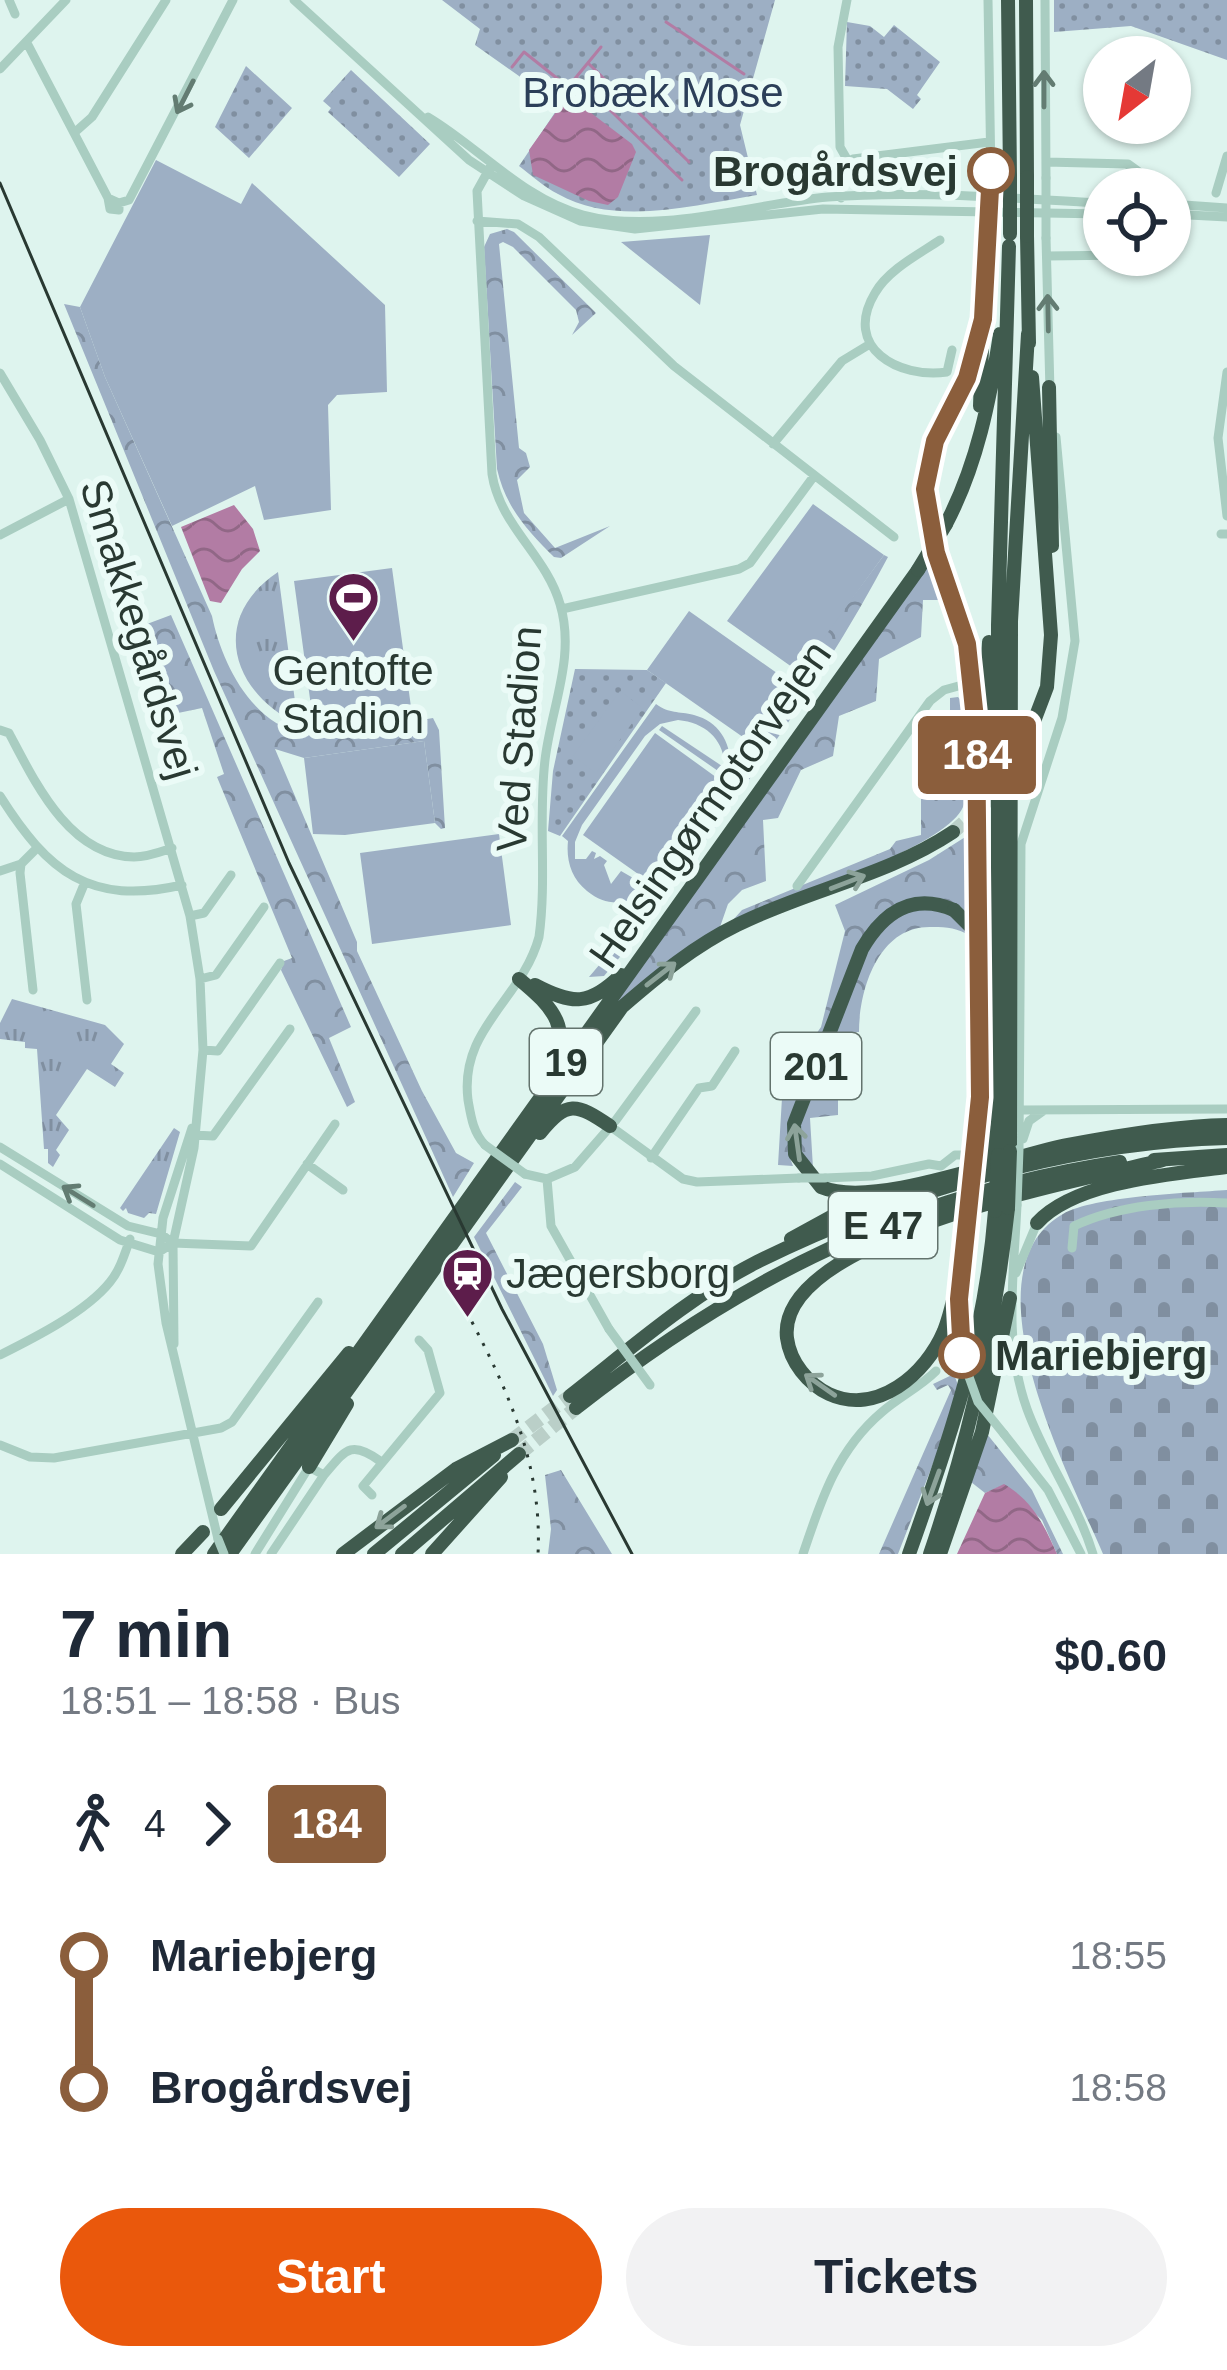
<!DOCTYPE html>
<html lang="en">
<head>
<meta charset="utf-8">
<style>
  body { margin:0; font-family:Helvetica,sans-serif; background:#f2f2f3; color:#1f2937; height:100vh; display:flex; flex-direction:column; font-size:45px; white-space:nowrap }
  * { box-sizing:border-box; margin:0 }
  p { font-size:39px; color:#747a83 }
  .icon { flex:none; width:66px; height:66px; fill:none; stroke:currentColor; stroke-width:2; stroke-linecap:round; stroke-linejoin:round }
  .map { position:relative; height:1554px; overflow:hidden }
  .sheet { display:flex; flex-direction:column; background:#fff; flex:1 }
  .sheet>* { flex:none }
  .badge { padding:0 24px; border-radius:9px; font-size:42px; line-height:78px }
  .needle { width:78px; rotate:211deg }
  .buttons { position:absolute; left:1083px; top:36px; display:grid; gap:24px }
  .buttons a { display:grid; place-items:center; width:108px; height:108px; border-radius:50%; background:#fff; box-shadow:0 3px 9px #0004; font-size:60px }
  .map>.badge { position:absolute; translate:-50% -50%; box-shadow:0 0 0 6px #fff }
  .legs { display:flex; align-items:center; gap:18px; height:132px; padding:0 60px; font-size:39px }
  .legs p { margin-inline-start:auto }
  .head { display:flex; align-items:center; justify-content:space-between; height:204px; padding:0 60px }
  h1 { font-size:66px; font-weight:600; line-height:90px }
  .cta { display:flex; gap:24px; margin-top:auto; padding:24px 60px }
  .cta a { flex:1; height:138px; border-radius:72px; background:#ea580c; color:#fff; font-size:48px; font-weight:600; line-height:138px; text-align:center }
  .cta a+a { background:#f2f2f3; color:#1f2937 }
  ul { padding:0 60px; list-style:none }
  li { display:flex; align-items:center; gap:42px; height:132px; font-size:45px }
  li i { display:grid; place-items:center; width:18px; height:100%; margin:0 15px; background:currentColor }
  li i::after { content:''; width:30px; height:30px; margin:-15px; border:9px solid; border-radius:50%; background:#fff }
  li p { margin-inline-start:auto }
  li:first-child i { background:linear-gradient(#0000 50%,currentColor 0) }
  li:last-child i { background:linear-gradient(currentColor 50%,#0000 0) }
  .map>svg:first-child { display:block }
</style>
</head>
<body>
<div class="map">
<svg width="1227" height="1554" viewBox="0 0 1227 1554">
  <defs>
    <pattern id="grass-tufts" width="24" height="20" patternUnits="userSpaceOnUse" patternTransform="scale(3)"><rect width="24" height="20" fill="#9dafc4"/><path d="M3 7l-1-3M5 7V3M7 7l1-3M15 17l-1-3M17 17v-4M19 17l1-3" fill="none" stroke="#808fa0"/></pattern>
    <pattern id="forest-crowns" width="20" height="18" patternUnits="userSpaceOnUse" patternTransform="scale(3)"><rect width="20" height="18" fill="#9dafc4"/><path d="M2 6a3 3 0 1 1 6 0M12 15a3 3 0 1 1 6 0" fill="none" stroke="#808fa0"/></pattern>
    <pattern id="cemetery-stones" width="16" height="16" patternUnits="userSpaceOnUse" patternTransform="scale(3)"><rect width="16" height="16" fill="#9dafc4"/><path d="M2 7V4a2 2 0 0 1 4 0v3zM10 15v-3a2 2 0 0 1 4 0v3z" fill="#808fa0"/></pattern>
    <pattern id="park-dots" width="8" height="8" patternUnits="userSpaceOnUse" patternTransform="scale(3)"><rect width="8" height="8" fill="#9dafc4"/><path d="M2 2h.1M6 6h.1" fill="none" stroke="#808fa0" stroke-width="1.8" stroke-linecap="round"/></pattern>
    <pattern id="water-waves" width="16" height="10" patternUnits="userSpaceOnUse" patternTransform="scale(3)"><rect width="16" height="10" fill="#b27ca4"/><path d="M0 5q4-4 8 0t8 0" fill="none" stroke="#916786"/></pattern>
  </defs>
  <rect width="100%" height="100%" fill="#def4ee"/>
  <!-- grass -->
  <path fill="url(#grass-tufts)" d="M278,572L298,724C231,692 209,618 278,572Z
    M12,999L105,1025L124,1044L111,1064L124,1073L115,1087L87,1069L56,1115L69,1130L56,1150L60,1155L53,1167L48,1163V1149H44L37,1049L25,1048V1042L0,1039V1023Z
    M174,1128L180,1132L156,1214L149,1213L144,1218L128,1213L126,1208L123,1211L120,1208Z"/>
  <!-- forest -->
  <path fill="url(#forest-crowns)" d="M507,229L514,232L596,313L572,335L579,322L576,310L513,247L503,242L499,244L519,448L526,453L530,467L517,480L524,513L555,548L610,526L561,558L554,557C527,530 506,508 497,469L484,247L490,234Z
    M64,304L80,307L105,377L212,616C221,661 251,724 303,733C334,738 399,723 433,718L439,730L445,828L441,829L435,823L424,741L304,758L275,749L357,942V951L422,1091L456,1153L474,1163L453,1197L214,671Z
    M884,555L888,557C816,693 724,815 635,939L604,976L589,977C673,880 733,772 803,667C828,628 857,592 884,555Z
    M931,562L950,600H923L921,637L879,659L876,701L839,716L833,756L801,770L778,818L763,820L766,881L742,890L728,904L720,927L640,984L608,1013Z
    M171,615L351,1027L329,1038L355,1102L347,1107L281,970L284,961L292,958L217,777L224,774L202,708L178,713L147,624Z
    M958,697L965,705C965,732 972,784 963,807C946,848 777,903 732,921L742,910L890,849L896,841L921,835V799H942L943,783H950V698Z
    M970,834L973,919C958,906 948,906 929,904C894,900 876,912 861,944L790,1158L793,1166L778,1165L783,1081L821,1027L845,931L835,905L929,860Z
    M924,906C943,912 962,916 970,936C958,928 947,927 933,927C879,924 859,989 859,1032L838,1033V1115L810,1118L813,1168L798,1154L801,1116L869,947L887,921Z
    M515,1182L522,1187L486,1233L543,1344L557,1390L553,1396L474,1237Z
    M954,1374L959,1388L957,1402L898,1554H879L951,1390L948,1385L937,1390L933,1384Z
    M987,1434L1032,1490L1063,1554H1057L1042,1520L1004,1485L985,1493L971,1482Z
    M561,1470L612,1554H548L551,1529L545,1475Z"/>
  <!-- cemetery -->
  <path fill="url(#cemetery-stones)" d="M1227,1190V1554H1103C1071,1478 961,1272 1063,1214C1094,1196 1188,1193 1227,1190Z"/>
  <!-- park -->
  <path fill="url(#park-dots)" d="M442,0H775L740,125L757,195C695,205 616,227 558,194C544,187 531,175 519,166L560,105L475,45L480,29Z
    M1054,0H1227V60L1131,26L1054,32Z
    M847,22L870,26L884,37L894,25L940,62L917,95L921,99L913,109L887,89L845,86Z
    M246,66L292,108L249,158L215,127Z
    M351,70L430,144L399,177L328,112L331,108L323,101Z
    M575,669L647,670L666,683L560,836L548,831L553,771Z"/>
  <!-- garden -->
  <path fill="#9dafc4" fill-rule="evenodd" d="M156,160L241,204L252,183L385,305L387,392L337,395L328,405L331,510L264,520L255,486L172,526L105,377L80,307Z
    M710,235L700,305L621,242Z
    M813,504L884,555L799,672L727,621Z
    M392,568L411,707L313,721L294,581Z
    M689,611L791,683L750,742L647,670Z
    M620,691L643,708L596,773L573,756Z
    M656,704C670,714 678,711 694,715C728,724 737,759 726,789C699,828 645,938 587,891C571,878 566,860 568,841L562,836ZM678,720C706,723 724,739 725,768L662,726L659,730L721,773L724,769L722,781L647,886L621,871L611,884L604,865L607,861L600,856L594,859L596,853L592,851L586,859H575V842L582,825L645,736L660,724Z
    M655,733L720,780L648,881L583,835Z
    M424,741L435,823L345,835L313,834L304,758Z
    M499,834L511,925L372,944L360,853Z"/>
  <!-- water -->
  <path fill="url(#water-waves)" d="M574,100L632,144L636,152L618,197L608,205L589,201L533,175L529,150L561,105Z
    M234,505L253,529L260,551L242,569L221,603L210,601L181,527Z
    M1004,1484C1033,1501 1044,1525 1057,1554H957L985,1493Z"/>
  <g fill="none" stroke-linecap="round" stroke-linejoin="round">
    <!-- stream -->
    <path stroke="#b27ca4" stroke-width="3" d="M666,22L744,74
      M589,64L689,162
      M512,67L524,52L568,87L601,47
      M577,78L682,180"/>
    <!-- highway-tunnel -->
    <path stroke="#bacfc8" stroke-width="14" stroke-dasharray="14 7" stroke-linecap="butt" d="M953,832L983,806L1025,745
      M512,1440L570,1396
      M519,1454L576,1408"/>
    <!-- minor -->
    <path stroke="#a9cdc1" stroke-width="9" d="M9,0L15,14
      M294,0L469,160L524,196L580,221L635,229L823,209L1104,214
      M847,0L838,47L840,147L848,161
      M988,0L991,175
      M1045,0L1046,178
      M27,43L108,198L119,203V210L110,209L108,198
      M0,69L66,0
      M428,117C480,148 523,199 583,215C658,235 751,204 828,197C919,190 1014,199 1104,203
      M74,133L92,117L166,0
      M1046,162L1128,164L1139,172L1148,189
      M1130,168L1136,189
      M1216,193L1227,156
      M841,198L842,171L853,159L989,142
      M119,203L129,200L233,0
      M1170,204L1227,208
      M1170,214L1227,217
      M477,221L518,224L539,237L674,366L894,537
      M1046,238L1050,391
      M940,240C919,254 888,270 875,293C842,348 899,379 947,372L952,350
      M1047,256L1130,255
      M983,323L990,233
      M1227,372L1218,438L1227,516
      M0,373L40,440L69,499L190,916L200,979L203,1050L194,1148L173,1243L174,1344
      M773,444L842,361L870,344
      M1221,534H1227
      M0,535L69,499
      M562,609L739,569L750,563L814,476
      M0,730L9,733C35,782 69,856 134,857C147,857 160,852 172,848
      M977,761C976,721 975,681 967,642C954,586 918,532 927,473C933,428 964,389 978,345
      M0,796C48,872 90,906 182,885
      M979,838V935
      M0,871L21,864
      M85,882L76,904L87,1000
      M797,886L930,701L944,690L973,682
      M190,916L204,913L231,875
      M979,952L980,1097
      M200,979L216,975L264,907
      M33,990L20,873L21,864L37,848
      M203,1050L218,1051L280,963
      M1021,1110L1227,1109
      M610,1126L683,1179L697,1182L799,1178
      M192,1128L163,1218L158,1264L166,1323L218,1539
      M194,1135L213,1136L290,1029
      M1023,1139L1029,1121L1043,1111
      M485,1145C473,1132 471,1117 468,1100C459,1028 522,1000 539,937C547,879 538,819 545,760C551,708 576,657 560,604C546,555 500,526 492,474L477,191L492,164
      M0,1147L128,1226L161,1234L173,1243L251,1246L335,1124
      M1019,1149L1021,844L1062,718L1075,641L1056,437
      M651,1158L699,1088L712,1086L735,1051
      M973,1161L978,1114
      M0,1164L120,1240L159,1252L173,1243
      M307,1164L343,1190
      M525,1174L547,1179L575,1167L616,1120L696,1011
      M825,1178L872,1176L929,1164L941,1166L955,1155H974
      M547,1179L551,1226L609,1329
      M1017,1205C1014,1273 1003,1343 1027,1409C1045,1459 1077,1502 1093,1554
      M1072,1248L1074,1226C1118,1205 1179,1200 1227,1203
      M1016,1273L1037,1223
      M960,1294L963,1360
      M0,1355C34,1338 86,1312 110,1282C120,1270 125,1253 130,1239
      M1004,1434L1048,1490L1081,1554
      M0,1445L30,1457L54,1458L221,1428L232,1422L318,1302
      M372,1495L363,1486L440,1393L428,1350L419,1340
      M255,1554L309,1467L324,1475C345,1451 350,1439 380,1461
      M271,1554L324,1475
      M803,1554C821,1500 837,1450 882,1412C899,1397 920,1387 936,1371"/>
    <!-- highway -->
    <path stroke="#405b4e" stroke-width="14" d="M1008,0L1010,176
      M1026,0L1027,177
      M1027,236L1029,343
      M1049,387L1052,546
      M980,406L983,319
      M946,524C977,465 990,400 1000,334
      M1025,745L1047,687L1051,635L1032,377
      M979,841L989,642
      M954,910C912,892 883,913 862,949L794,1124L795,1154L821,1187C875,1210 1008,1156 1068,1145C1120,1135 1175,1126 1227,1125
      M988,964L989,1061
      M519,979C554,1008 574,1029 549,1075
      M535,985C573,1005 589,1006 621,975
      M980,1097L988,1157
      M540,1133C567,1100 576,1103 610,1126
      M1010,1151L1011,621L1028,334
      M998,1155V625L1009,246
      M1154,1160L1227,1155
      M1037,1223C1075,1181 1172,1174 1227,1167
      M791,1239L833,1216L891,1194
      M964,1241C958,1270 955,1303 944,1331C926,1374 877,1416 829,1394C808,1384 790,1362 787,1338C775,1236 1088,1179 1163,1160
      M570,1396C629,1350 690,1296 757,1262C898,1192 1070,1142 1227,1138
      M576,1408C742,1277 909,1194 1120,1162
      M309,1467L347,1404
      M221,1509L349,1353
      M182,1554L203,1532
      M214,1554L918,570
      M230,1554L622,1007C658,976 694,946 737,925C807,890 887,876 953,832
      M343,1554L456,1469L512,1440
      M374,1554L494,1455
      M402,1554L519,1454
      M432,1554L501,1477
      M909,1554C951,1436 985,1337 995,1211
      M930,1554C969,1440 995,1328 1008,1208
      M940,1554L982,1432L1010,1298"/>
    <!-- tram -->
    <path stroke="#293932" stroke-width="3" d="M0,183L289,863L502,1309L632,1554"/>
    <!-- rail -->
    <path stroke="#293932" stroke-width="3" stroke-dasharray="3 9" stroke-linecap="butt" d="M455,1290C500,1374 543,1456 538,1554"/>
    <!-- minor-bridge -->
    <path stroke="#a9cdc1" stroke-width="9" d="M1046,178V238
      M990,233L991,175
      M485,1145L525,1174
      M799,1178H825
      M1017,1205L1019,1149
      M967,1219L973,1161
      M609,1329L650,1385
      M963,1360L978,1402L1004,1434
      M218,1539L224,1554"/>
    <!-- highway-bridge -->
    <path stroke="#405b4e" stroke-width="14" d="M1027,177V236
      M1010,234V176
      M918,570L946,524
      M954,910L979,935L988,964
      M1008,1208L1010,1151
      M995,1211L998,1155"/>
  </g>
  <!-- one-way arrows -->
  <defs><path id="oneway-shaft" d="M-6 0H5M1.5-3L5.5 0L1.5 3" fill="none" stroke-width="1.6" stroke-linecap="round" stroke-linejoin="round" transform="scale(3)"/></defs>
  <g stroke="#637c72">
    <use href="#oneway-shaft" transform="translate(1044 89) rotate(-90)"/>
    <use href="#oneway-shaft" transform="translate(185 97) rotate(117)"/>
    <use href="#oneway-shaft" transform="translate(1048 313) rotate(-91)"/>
    <use href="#oneway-shaft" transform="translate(78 1196) rotate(-148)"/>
  </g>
  <g stroke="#8da39a">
    <use href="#oneway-shaft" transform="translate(848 882) rotate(-21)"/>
    <use href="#oneway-shaft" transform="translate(661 974) rotate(-38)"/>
    <use href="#oneway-shaft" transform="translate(797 1142) rotate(-98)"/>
    <use href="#oneway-shaft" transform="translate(820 1385) rotate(-145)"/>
    <use href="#oneway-shaft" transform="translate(933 1488) rotate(110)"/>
    <use href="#oneway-shaft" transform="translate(390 1517) rotate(143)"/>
  </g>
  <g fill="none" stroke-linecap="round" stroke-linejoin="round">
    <defs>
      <path id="line-1" d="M962,1355L959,1299L980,1097L976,728L967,644L936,553L925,489L935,441L967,378L983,319L991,171"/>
    </defs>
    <!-- line-1 casing -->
    <use href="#line-1" stroke="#fff" stroke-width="27"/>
    <!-- line-1 -->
    <use href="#line-1" stroke="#8b5e3c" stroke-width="18"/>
  </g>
  <!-- icons -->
  <defs>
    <symbol id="stadium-pin" viewBox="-11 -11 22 30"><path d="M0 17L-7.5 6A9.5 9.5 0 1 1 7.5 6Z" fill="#5d1d4b" stroke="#ebfbf7"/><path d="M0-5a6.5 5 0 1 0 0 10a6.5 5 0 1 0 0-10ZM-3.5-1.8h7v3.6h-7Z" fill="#fff"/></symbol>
    <symbol id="station-pin" viewBox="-11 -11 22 30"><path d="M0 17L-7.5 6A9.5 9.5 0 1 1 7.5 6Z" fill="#5d1d4b" stroke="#ebfbf7"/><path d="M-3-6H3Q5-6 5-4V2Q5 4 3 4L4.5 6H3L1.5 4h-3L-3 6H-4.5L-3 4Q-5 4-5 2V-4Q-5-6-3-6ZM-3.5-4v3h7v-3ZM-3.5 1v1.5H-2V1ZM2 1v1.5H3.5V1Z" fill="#fff"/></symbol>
  </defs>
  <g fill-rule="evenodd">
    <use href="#stadium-pin" x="324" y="568" width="59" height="81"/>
    <use href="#station-pin" x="438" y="1244" width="59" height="81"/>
  </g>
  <!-- markers -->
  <g fill="#fff" stroke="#8b5e3c" stroke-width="6">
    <circle cx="991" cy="171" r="21"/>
    <circle cx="962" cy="1355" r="21"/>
  </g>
  <g text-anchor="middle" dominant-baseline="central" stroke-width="12" stroke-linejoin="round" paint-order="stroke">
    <!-- shield labels -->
    <g fill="#ebfbf7" stroke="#63736d" stroke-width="3">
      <rect x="530" y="1029" width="72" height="66" rx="9"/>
      <rect x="771" y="1033" width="90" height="66" rx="9"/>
      <rect x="829" y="1192" width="108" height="66" rx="9"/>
    </g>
    <g font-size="39" font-weight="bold" fill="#293932">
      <text x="566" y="1062">19</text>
      <text x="816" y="1066">201</text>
      <text x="883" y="1225">E 47</text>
    </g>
    <!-- park labels -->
    <g font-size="42" fill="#2c3f59" stroke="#ebfbf7">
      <text x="653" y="92">Brobæk Mose</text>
    </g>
    <!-- stop labels -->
    <g font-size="42" font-weight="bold" fill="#293932" stroke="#ebfbf7" text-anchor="end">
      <text x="958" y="171">Brogårdsvej</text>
      <text x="995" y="1355" text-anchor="start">Mariebjerg</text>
    </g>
    <!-- street labels -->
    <g font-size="42" fill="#293932" stroke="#ebfbf7">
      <text transform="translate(139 629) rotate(73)">Smakkegårdsvej</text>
      <text transform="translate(519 739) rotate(-86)">Ved Stadion</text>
      <text transform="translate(710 804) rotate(-55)">Helsingørmotorvejen</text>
    </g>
    <!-- poi labels -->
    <g font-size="42" fill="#293932" stroke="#ebfbf7">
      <text x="353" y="670">Gentofte<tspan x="353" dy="48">Stadion</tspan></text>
      <text x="506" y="1273" text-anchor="start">Jægersborg</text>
    </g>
  </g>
</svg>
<div class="buttons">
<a><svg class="needle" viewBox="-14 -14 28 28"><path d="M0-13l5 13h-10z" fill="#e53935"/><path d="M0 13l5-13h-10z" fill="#747a83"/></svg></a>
<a><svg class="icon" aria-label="locate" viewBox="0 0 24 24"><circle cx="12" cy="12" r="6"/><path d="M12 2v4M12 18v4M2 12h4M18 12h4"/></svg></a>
</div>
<b class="badge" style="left:977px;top:755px;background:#8b5e3c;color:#fff">184</b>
</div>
<section class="sheet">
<div class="head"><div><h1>7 min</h1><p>18:51 – 18:58 · Bus</p></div><b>$0.60</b></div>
<div class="legs"><svg class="icon" aria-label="walk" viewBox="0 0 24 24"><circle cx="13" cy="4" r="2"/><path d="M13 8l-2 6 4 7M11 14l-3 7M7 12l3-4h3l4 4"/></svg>4<svg class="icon" aria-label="forward" viewBox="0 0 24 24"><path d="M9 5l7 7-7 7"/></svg><b class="badge" style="background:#8b5e3c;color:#fff">184</b></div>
<ul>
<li><i style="color:#8b5e3c"></i><b>Mariebjerg</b><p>18:55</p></li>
<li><i style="color:#8b5e3c"></i><b>Brogårdsvej</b><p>18:58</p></li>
</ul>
<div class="cta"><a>Start</a><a>Tickets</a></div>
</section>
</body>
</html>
